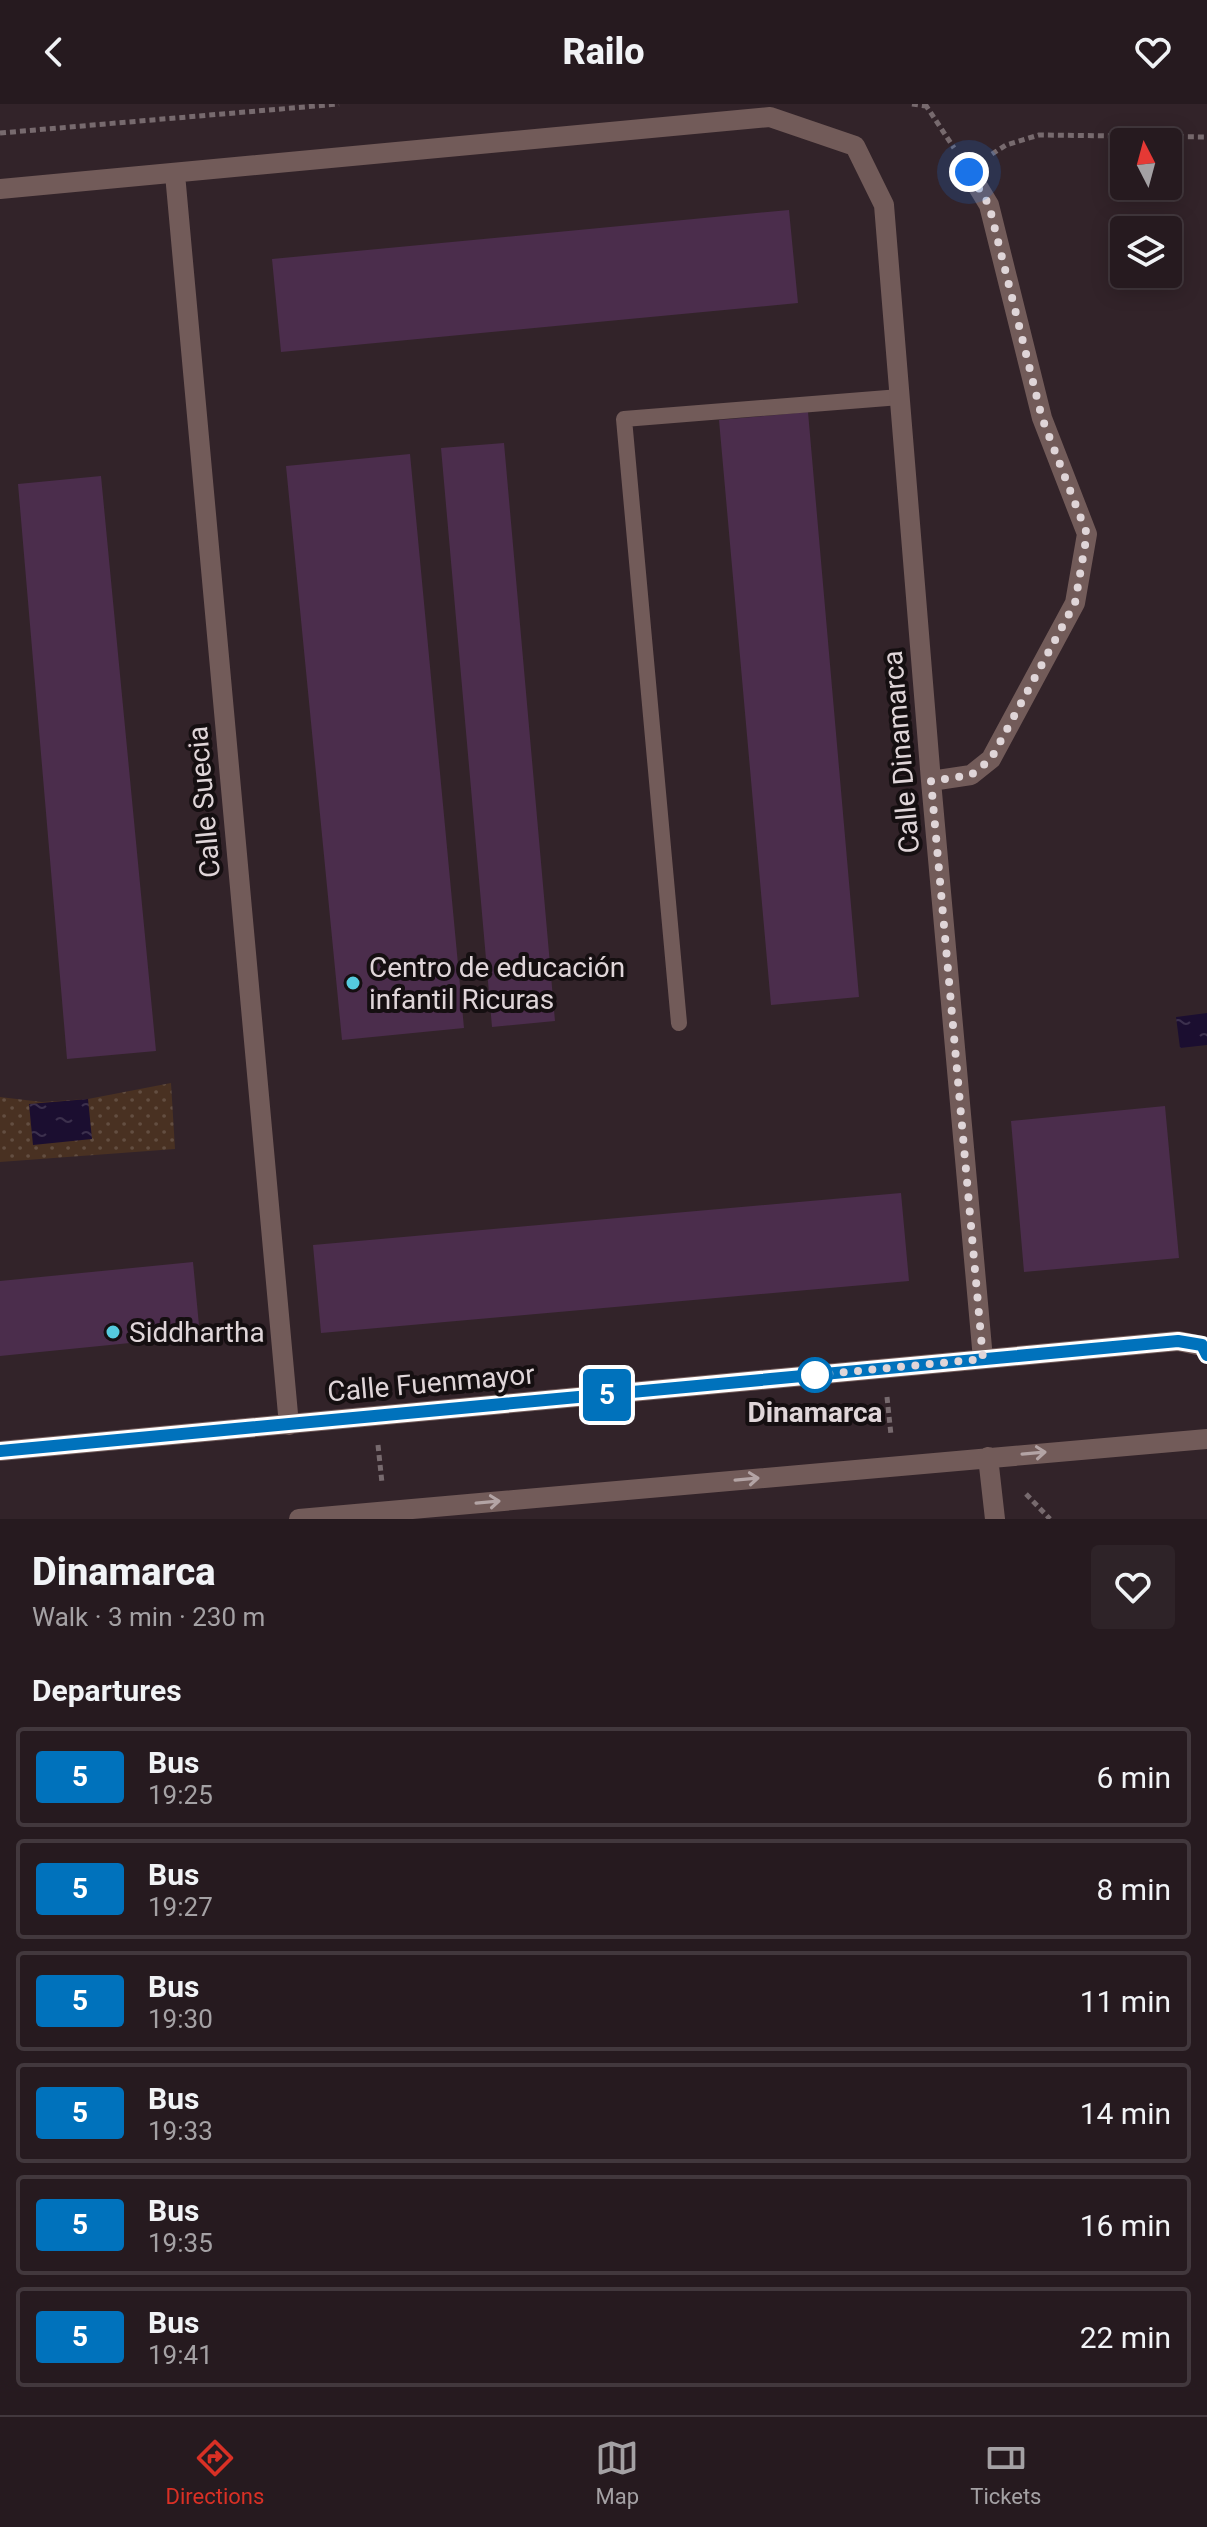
<!DOCTYPE html>
<html lang="en">
<head>
<meta charset="utf-8">
<style>
  body { margin:0; font-family:Roboto,sans-serif; background:#2e2328; color:#f1f3f6; height:100vh; display:flex; flex-direction:column; font-size:30px; white-space:nowrap }
  * { box-sizing:border-box; margin:0 }
  p { font-size:26px; color:#a4a1a4 }
  .icon { flex:none; width:44px; height:44px; fill:none; stroke:currentColor; stroke-width:2; stroke-linecap:round; stroke-linejoin:round }
  .map { position:relative; height:1415px; overflow:hidden }
  .sheet { display:flex; flex-direction:column; background:#261a1f; flex:1 }
  .sheet>* { flex:none }
  .badge { padding:0 16px; border-radius:6px; font-size:28px; line-height:52px }
  .needle { width:52px; rotate:354deg }
  .buttons { position:absolute; left:1110px; top:24px; display:grid; gap:16px }
  .buttons a { display:grid; place-items:center; width:72px; height:72px; border-radius:8px; background:#261a1f; box-shadow:0 4px 20px #0003,0 0 0 2px #42383d; font-size:40px }
  .you { position:absolute; width:40px; height:40px; margin:-20px; border:6px solid #fff; border-radius:50%; background:#1a73e8; box-shadow:0 0 0 12px #1a73e833 }
  .map>.badge { position:absolute; translate:-50% -50%; box-shadow:0 0 0 4px #fff }
  h2 { padding:0 32px; font-size:30px; line-height:72px }
  .round { display:grid; place-items:center; flex:none; width:84px; height:84px; border-radius:8px; background:#2e2328 }
  .summary { display:flex; align-items:center; justify-content:space-between; height:136px; padding:0 32px }
  h1 { font-size:38px; font-weight:800; line-height:60px }
  ul { padding:0; list-style:none }
  li { display:flex; align-items:center; gap:24px; height:100px; margin:0 16px 12px; padding:0 16px; border:4px solid #42383d; border-radius:8px }
  li div { flex:1 }
  li b { display:block; font-size:30px }
  li em { font-style:normal }
  li .badge { min-width:88px; font-weight:700; text-align:center }
  header { display:flex; justify-content:space-between; align-items:center; height:104px; padding:0 32px; background:#261a1f; font-size:36px; font-weight:800 }
  .tabs { display:flex; justify-content:space-around; align-items:center; height:112px; border-top:2px solid #42383d; background:#261a1f; font-size:22px; color:#a4a1a4 }
  .tabs a { display:grid; justify-items:center; gap:4px }
  .tabs .on { color:#d93025 }
  .map>svg:first-child { display:block }
</style>
</head>
<body>
<header><svg class="icon" aria-label="back" viewBox="0 0 24 24"><path d="M15 5l-7 7 7 7"/></svg>Railo<svg class="icon" aria-label="heart" viewBox="0 0 24 24"><path d="M12 20l-8-8c-3-5 5-10 8-4 3-6 11-1 8 4z"/></svg></header>
<div class="map">
<svg width="1207" height="1415" viewBox="0 0 1207 1415">
  <defs>
    <pattern id="garden-dots" width="8" height="8" patternUnits="userSpaceOnUse" patternTransform="scale(2)"><rect width="8" height="8" fill="#493122"/><path d="M2 2h.1M6 6h.1" fill="none" stroke="#634e41" stroke-width="1.8" stroke-linecap="round"/></pattern>
    <pattern id="water-ripples" width="26" height="14" patternUnits="userSpaceOnUse" patternTransform="scale(2)"><rect width="26" height="14" fill="#1b0e30"/><path d="M2 4q2-2 4 0t4 0M15 11q2-2 4 0t4 0" fill="none" stroke="#3c304d"/></pattern>
  </defs>
  <rect width="100%" height="100%" fill="#322329"/>
  <!-- garden -->
  <path fill="url(#garden-dots)" d="M171,979L175,1045L0,1058V993L42,998L88,995Z"/>
  <!-- water -->
  <path fill="url(#water-ripples)" d="M1207,909V941L1180,944L1176,913Z
    M88,995L92,1035L33,1041L29,1000Z"/>
  <!-- building -->
  <path fill="#4b2d4c" d="M789,106L798,199L281,248L272,155Z
    M808,308L859,893L771,901L719,316Z
    M504,339L555,917L492,923L441,344Z
    M410,350L464,924L342,936L286,362Z
    M101,372L156,947L67,955L18,380Z
    M1165,1002L1179,1154L1024,1168L1011,1017Z
    M901,1089L909,1177L321,1229L313,1141Z
    M193,1158L200,1232L0,1252V1177Z"/>
  <g fill="none" stroke-linecap="round" stroke-linejoin="round">
    <!-- path -->
    <path stroke="#776a6e" stroke-width="5" stroke-dasharray="6 4" stroke-linecap="butt" d="M912,0L926,2
      M925,0L954,44
      M0,29L339,0
      M992,50L1006,41L1039,31L1207,33
      M887,1293L891,1331
      M378,1341L382,1379
      M1026,1390L1050,1415"/>
    <!-- lane -->
    <path stroke="#725b59" stroke-width="16" d="M679,919L624,315L900,293"/>
    <!-- street -->
    <path stroke="#725b59" stroke-width="20" d="M175,70L289,1321
      M0,85L770,13L855,42L884,101L931,677L983,1255
      M931,677L971,671L991,655L1075,499L1087,430L1042,314L989,101L969,68
      M0,1347L1178,1237L1207,1243
      M988,1353L995,1415
      M299,1415L1207,1335"/>
  </g>
  <!-- one-way arrows -->
  <defs><path id="oneway-shaft" d="M-6 0H5M1.5-3L5.5 0L1.5 3" fill="none" stroke-width="1.6" stroke-linecap="round" stroke-linejoin="round" transform="scale(2)"/></defs>
  <g stroke="#b3a4a5">
    <use href="#oneway-shaft" transform="translate(1034 1349) rotate(-5)"/>
    <use href="#oneway-shaft" transform="translate(747 1375) rotate(-5)"/>
    <use href="#oneway-shaft" transform="translate(488 1398) rotate(-5)"/>
  </g>
  <g fill="none" stroke-linecap="round" stroke-linejoin="round">
    <defs>
      <path id="line" d="M0,1347L1178,1237L1202,1241L1207,1251"/>
    </defs>
    <!-- line casing -->
    <use href="#line" stroke="#fff" stroke-width="18"/>
    <!-- line -->
    <use href="#line" stroke="#0072bc" stroke-width="12"/>
    <!-- walk -->
    <path stroke="#dfd5d8" stroke-width="8" stroke-dasharray="0 14.4" d="M815,1271L983,1255L931,677L971,671L991,655L1075,499L1087,430L1042,314L989,101L969,68"/>
  </g>
  <!-- markers -->
  <g fill="#55cade" stroke="#150f11" stroke-width="3">
    <circle cx="353" cy="879" r="8"/>
    <circle cx="113" cy="1228" r="8"/>
  </g>
  <circle fill="#fff" stroke="#0072bc" stroke-width="4" cx="815" cy="1271" r="16"/>
  <g text-anchor="middle" dominant-baseline="central" stroke-width="8" stroke-linejoin="round" paint-order="stroke">
    <!-- street labels -->
    <g font-size="28" fill="#dfd5d8" stroke="#150f11">
      <text transform="translate(901 648) rotate(-95)">Calle Dinamarca</text>
      <text transform="translate(204 698) rotate(-95)">Calle Suecia</text>
      <text transform="translate(431 1279) rotate(-5)">Calle Fuenmayor</text>
    </g>
    <!-- poi labels -->
    <g font-size="28" fill="#dfd5d8" stroke="#150f11" text-anchor="start">
      <text x="369" y="863">Centro de educación<tspan x="369" dy="32">infantil Ricuras</tspan></text>
      <text x="129" y="1228">Siddhartha</text>
    </g>
    <!-- stop labels -->
    <g font-size="28" font-weight="bold" fill="#dfd5d8" stroke="#150f11">
      <text x="815" y="1308">Dinamarca</text>
    </g>
  </g>
</svg>
<div class="buttons">
<a><svg class="needle" viewBox="-14 -14 28 28"><path d="M0-13l5 13h-10z" fill="#e53935"/><path d="M0 13l5-13h-10z" fill="#a4a1a4"/></svg></a>
<a><svg class="icon" aria-label="layers" viewBox="0 0 24 24"><path d="M12 4l9 5-9 5-9-5zM3 14l9 5 9-5"/></svg></a>
</div>
<div class="you" style="left:969px;top:68px"></div>
<b class="badge" style="left:607px;top:1291px;background:#0072bc;color:#fff">5</b>
</div>
<section class="sheet">
<div class="summary"><div><h1>Dinamarca</h1><p>Walk · 3 min · 230 m</p></div><a class="round"><svg class="icon" aria-label="heart" viewBox="0 0 24 24"><path d="M12 20l-8-8c-3-5 5-10 8-4 3-6 11-1 8 4z"/></svg></a></div>
<h2>Departures</h2>
<ul>
<li><span class="badge" style="background:#0072bc;color:#fff">5</span><div><b>Bus</b><p>19:25</p></div><em>6 min</em></li>
<li><span class="badge" style="background:#0072bc;color:#fff">5</span><div><b>Bus</b><p>19:27</p></div><em>8 min</em></li>
<li><span class="badge" style="background:#0072bc;color:#fff">5</span><div><b>Bus</b><p>19:30</p></div><em>11 min</em></li>
<li><span class="badge" style="background:#0072bc;color:#fff">5</span><div><b>Bus</b><p>19:33</p></div><em>14 min</em></li>
<li><span class="badge" style="background:#0072bc;color:#fff">5</span><div><b>Bus</b><p>19:35</p></div><em>16 min</em></li>
<li><span class="badge" style="background:#0072bc;color:#fff">5</span><div><b>Bus</b><p>19:41</p></div><em>22 min</em></li>
</ul>
</section>
<nav class="tabs">
<a class="on"><svg class="icon" aria-label="directions" viewBox="0 0 24 24"><path d="M12 3l9 9-9 9-9-9zM9 14v-3h6M13 9l2 2-2 2"/></svg>Directions</a>
<a><svg class="icon" aria-label="map" viewBox="0 0 24 24"><path d="M3 6l6-2 6 2 6-2v14l-6 2-6-2-6 2zM9 4v14M15 6v14"/></svg>Map</a>
<a><svg class="icon" aria-label="tickets" viewBox="0 0 24 24"><path d="M3 7h18v10H3zM15 7v10"/></svg>Tickets</a>
</nav>
</body>
</html>
